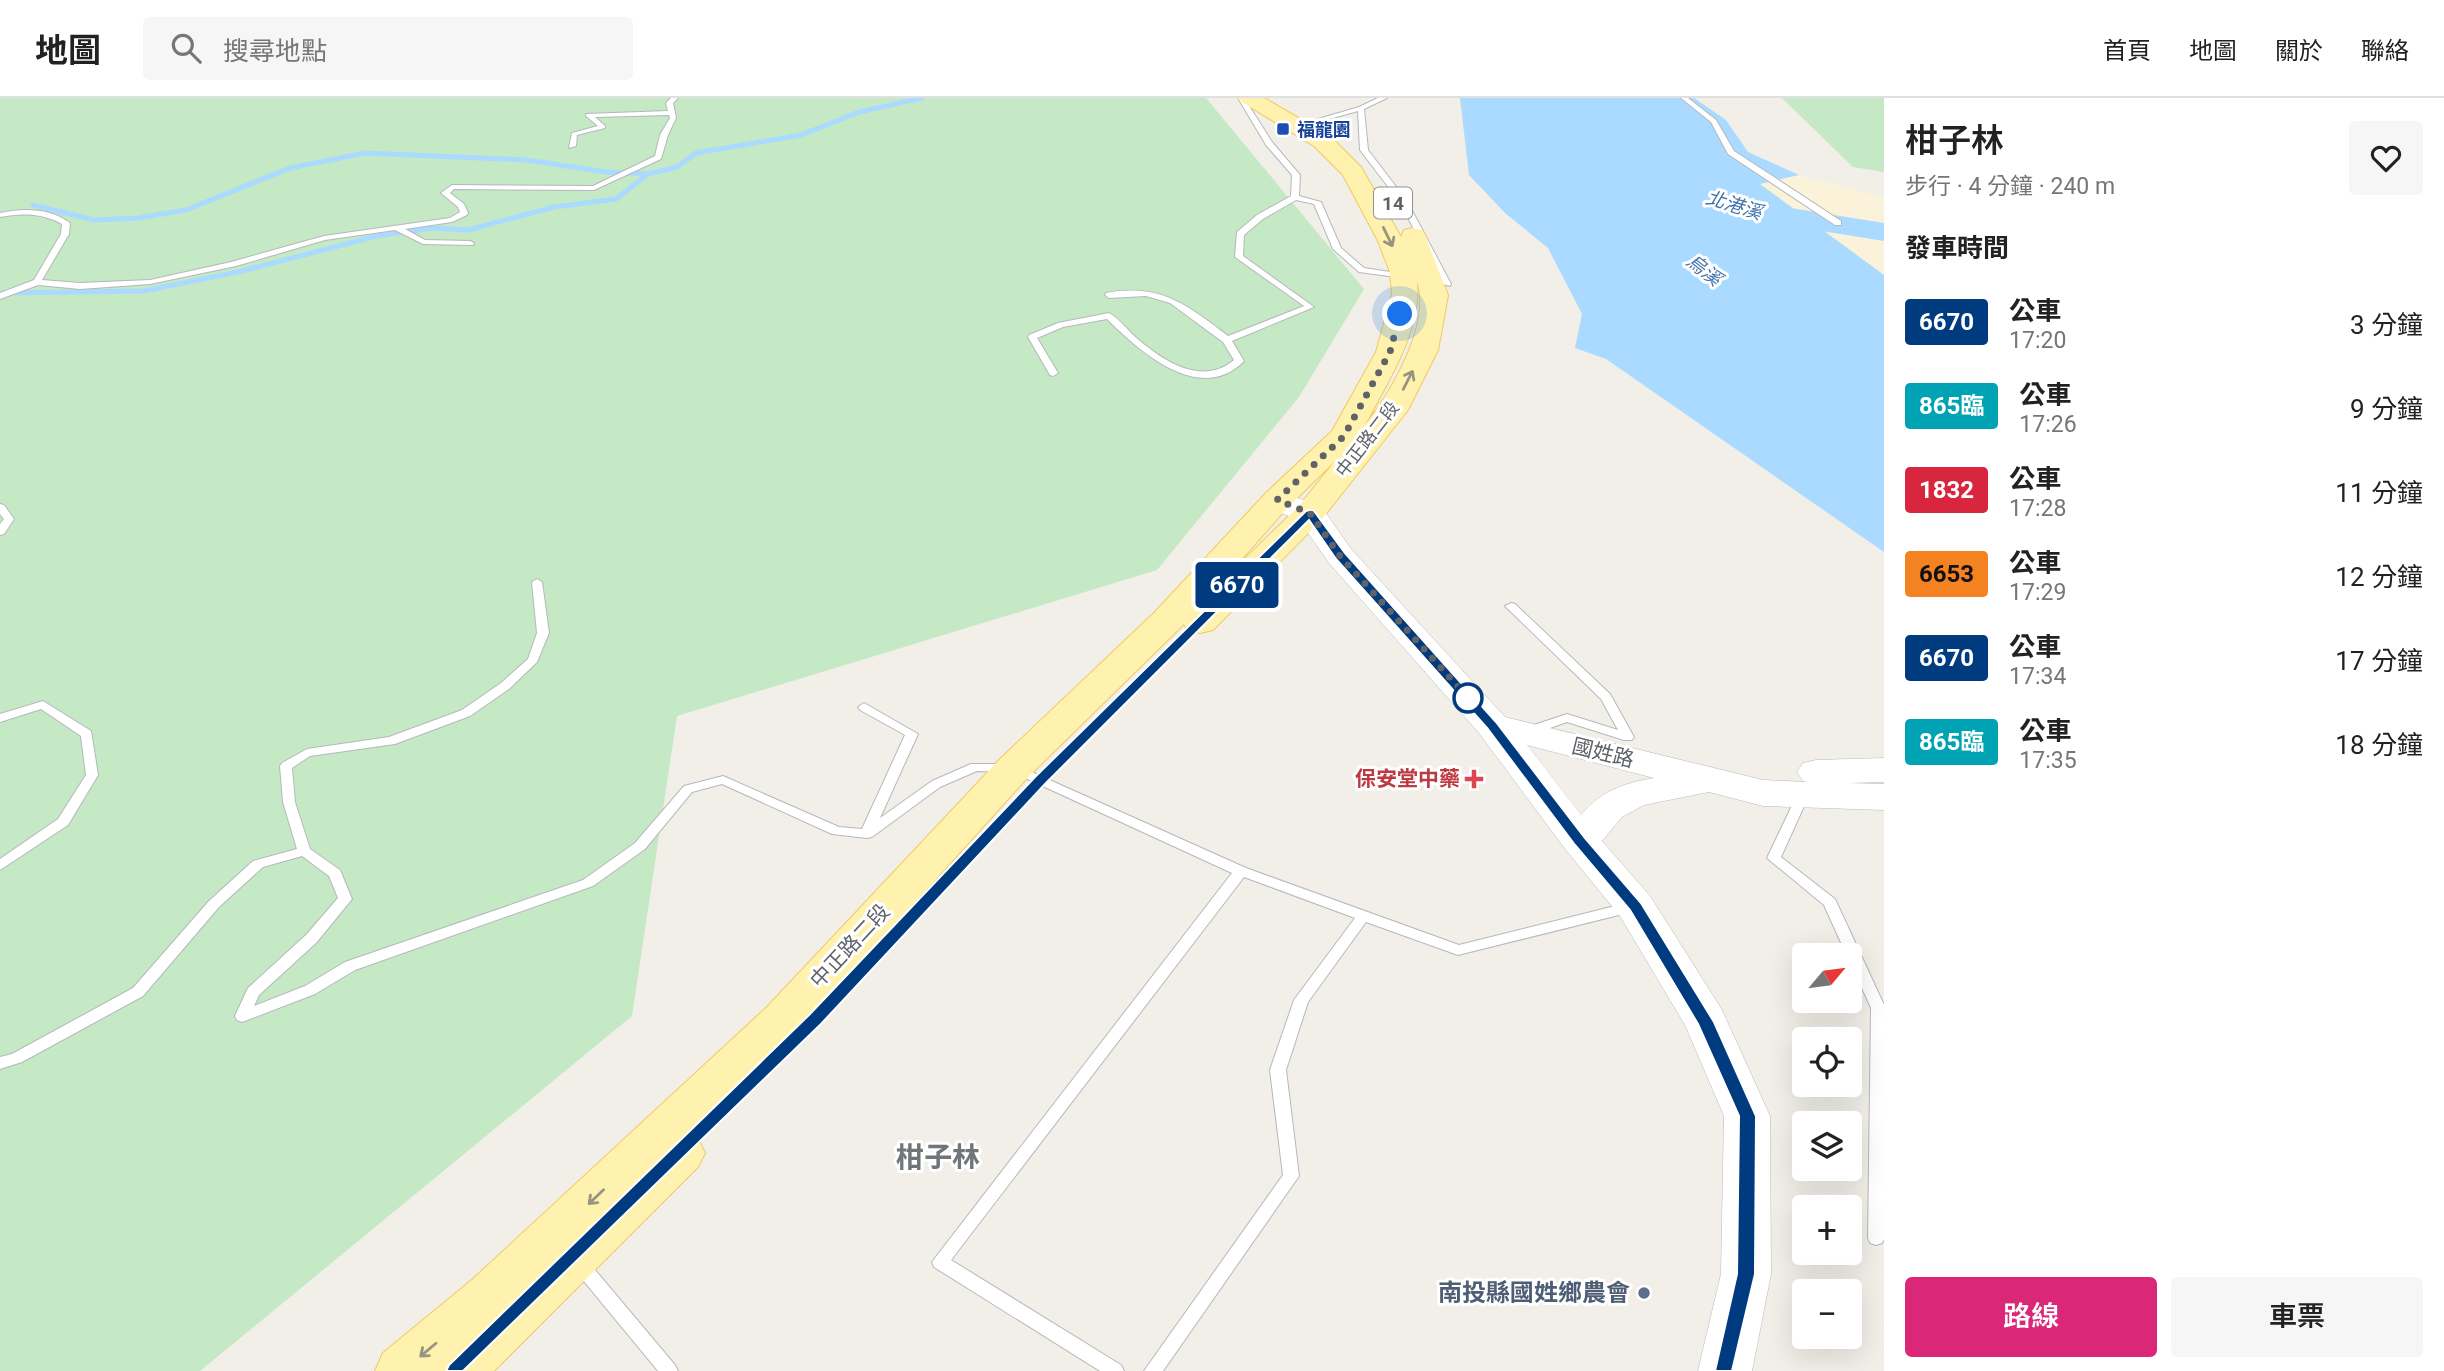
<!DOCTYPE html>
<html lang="zh-TW">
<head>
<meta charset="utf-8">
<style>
  body { margin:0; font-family:Roboto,"Noto Sans TC",sans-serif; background:#f6f6f6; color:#222; height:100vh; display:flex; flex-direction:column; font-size:26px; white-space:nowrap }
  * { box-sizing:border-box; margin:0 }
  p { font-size:23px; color:#767676 }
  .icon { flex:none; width:38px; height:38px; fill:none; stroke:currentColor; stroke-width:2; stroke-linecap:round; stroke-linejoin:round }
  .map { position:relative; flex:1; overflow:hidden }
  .panel { display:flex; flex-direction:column; background:#fff; width:560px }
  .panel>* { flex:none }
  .badge { padding:0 14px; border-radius:5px; font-size:24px; line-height:46px }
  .needle { width:46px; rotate:61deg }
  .buttons { position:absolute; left:1792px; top:845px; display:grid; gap:14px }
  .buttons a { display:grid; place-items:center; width:70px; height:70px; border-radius:7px; background:#fff; box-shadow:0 7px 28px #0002; font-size:35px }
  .you { position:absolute; width:35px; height:35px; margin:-18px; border:5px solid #fff; border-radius:50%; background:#1a73e8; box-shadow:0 0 0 10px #1a73e833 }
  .map>.badge { position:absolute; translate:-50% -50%; box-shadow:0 0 0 4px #fff }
  h2 { padding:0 21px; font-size:26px; line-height:63px }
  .round { display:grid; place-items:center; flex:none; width:74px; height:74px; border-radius:7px; background:#f6f6f6 }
  .headline { display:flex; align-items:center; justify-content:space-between; height:119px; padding:0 21px }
  h1 { font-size:33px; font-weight:600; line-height:52px }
  .button { display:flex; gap:14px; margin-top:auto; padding:14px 21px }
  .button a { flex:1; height:80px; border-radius:7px; background:#db2777; color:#fff; font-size:28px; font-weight:600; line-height:80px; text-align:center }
  .button a+a { background:#f6f6f6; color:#222 }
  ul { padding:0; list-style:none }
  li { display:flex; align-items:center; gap:21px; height:84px; padding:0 21px }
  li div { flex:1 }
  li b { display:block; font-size:26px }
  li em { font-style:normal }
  li .badge { min-width:77px; font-weight:700; text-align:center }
  header { display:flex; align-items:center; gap:42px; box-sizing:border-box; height:98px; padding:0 35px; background:#fff; border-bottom:2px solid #e0e0e0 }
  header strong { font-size:33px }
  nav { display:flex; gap:38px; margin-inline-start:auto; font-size:24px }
  .search { width:490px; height:63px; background:#f6f6f6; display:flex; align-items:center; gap:18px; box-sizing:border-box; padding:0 24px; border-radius:7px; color:#767676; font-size:26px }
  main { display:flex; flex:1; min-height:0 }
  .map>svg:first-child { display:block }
</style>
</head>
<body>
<header>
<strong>地圖</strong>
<div class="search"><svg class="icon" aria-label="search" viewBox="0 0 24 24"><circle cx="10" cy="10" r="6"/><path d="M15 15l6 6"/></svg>搜尋地點</div>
<nav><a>首頁</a><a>地圖</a><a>關於</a><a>聯絡</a></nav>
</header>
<main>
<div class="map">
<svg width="1884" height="1273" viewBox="0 0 1884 1273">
  <rect width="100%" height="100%" fill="#f1efe8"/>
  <!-- green -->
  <path fill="#c5e8c5" d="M0,0H1206L1364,191L1299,299L1157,472L677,618L632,918L200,1273H0Z
    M1782,0H1884V74L1853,69Z"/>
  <!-- sand -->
  <path fill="#fbf3d9" d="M1799,77L1884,100V177L1759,85Z"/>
  <!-- water -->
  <path fill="#aadaff" d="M1460,0H1694L1726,22L1748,54L1799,77L1760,86L1884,177V454L1606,261L1575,250L1582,216L1548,150L1505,115L1469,77Z"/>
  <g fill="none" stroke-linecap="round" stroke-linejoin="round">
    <!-- stream -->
    <path stroke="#aadaff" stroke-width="5" d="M33,107L94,122L138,120L186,112L290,70L365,55L526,62L606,74L648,76
      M0,195L144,193L242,173L377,138L432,130L468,132L554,109L616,101L648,76L677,69L696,55L801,37L859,14L922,0"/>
    <!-- river -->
    <path fill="#aadaff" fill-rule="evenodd" d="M1746,103L1884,125V143L1735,119L1731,112L1735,105Z"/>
    <defs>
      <path id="lane" d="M671,0H678L673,5L676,20L668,37L661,61L594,92L454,91L450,95L464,106L468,115L467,117L452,124L405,131L425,142L470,143L474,145L473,147L423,146L395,132L325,142L236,168L150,186L80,191L38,187L0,201V195L34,182L61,136L62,126C42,115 22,115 0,119V115C24,110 50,110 70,125L69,136L42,182L80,185L150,182L231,164L324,138L450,120L460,114L458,109L441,95L452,87L593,88L655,58L660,37L670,20L669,17L595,19L605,28V30L577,37L576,48L569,50L572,35L598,28L586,18V16L668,13L666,5Z
        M1238,0H1244L1272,44L1300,77L1299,98L1321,104L1341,150L1364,170L1403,176L1407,178L1403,180L1359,174L1333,151L1314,106L1296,102L1263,121L1244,137L1243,158L1314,209L1232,243L1244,263C1200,308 1139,253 1107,221L1063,229L1037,240L1058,275L1053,278L1050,277L1028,239L1029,237L1058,225L1109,215C1118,220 1126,230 1133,237C1160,261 1201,290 1234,262L1223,244L1170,205L1146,198L1109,200L1105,197L1106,195C1161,185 1187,207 1228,238L1304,208L1235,159L1237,134L1257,117L1291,98L1292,77L1266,47Z
        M1378,0H1387L1364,11L1368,52L1407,103L1451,186L1450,188L1443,186L1399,103L1360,52L1358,13L1311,26L1308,24L1359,9Z
        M1681,0H1688L1716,22L1734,53L1841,123V127H1835L1728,56L1711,24Z
        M0,406L4,407L14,421L4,436L0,437V426L4,421L0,416Z
        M537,481L542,484L549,535L537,564L509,591L470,618L395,646L310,658L292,670L295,704L310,751L340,772L352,801L316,845L259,897L254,908L305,888L345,864L583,782L635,745L684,688L723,678L839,729L862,731L905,637L860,612L858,609L864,605L918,636L880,720L932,683L971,666H1014L1246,770L1459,847L1631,804L1636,806L1638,809L1636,812L1631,814L1458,857L1366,824L1308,904L1286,972L1299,1078L1163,1273H1144L1283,1077L1270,972L1294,902L1355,820L1244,779L951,1162L1121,1267L1124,1273H1100L934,1169L932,1164L1232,775L1012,674L977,673L940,689L872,739L867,740L832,736L722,686L692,694L645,751L593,788L355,872L315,896L242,924L237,922L235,918L248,890L306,837L338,800L329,778L302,758L263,769L219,809L143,898L22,964L0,971V959L12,956L133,890L209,803L253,763L297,751L283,704L280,668L282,665L307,651L389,639L462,612L501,585L528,561L537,535L532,484Z
        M1511,505L1515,506L1610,596L1634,639L1632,642H1624L1567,624L1533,636H1525L1523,633L1525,630L1567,616L1618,632L1601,601L1507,510L1505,508Z
        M43,603L91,633L98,677L68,727L0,772V761L58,721L86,677L81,638L41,611L0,624V616Z
        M1803,693L1809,697L1781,759L1835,801L1884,907V1141L1882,1145L1876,1147L1870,1145L1868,1140L1871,910L1850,863V858H1847L1824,807L1767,760L1797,697Z
        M579,1158L585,1160L675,1267L678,1273H658L573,1170L571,1165L573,1160Z"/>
      <path id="secondary" d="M1277,393L1321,408L1351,451L1505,619L1763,682L1807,684L1803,683L1797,674L1803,665L1816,662L1884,660V684L1848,685L1884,686V712L1763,708L1709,694L1644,707L1622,719L1602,743L1650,798L1722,912L1770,1018L1771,1176L1752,1273H1698L1721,1176L1724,1018L1685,927L1620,818L1566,752L1479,635L1329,465L1299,422L1266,409L1262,402L1266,395ZM1527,647L1654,680C1624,685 1601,693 1581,717Z"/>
      <path id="primary" d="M1238,0H1264L1330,38L1361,69L1401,139L1404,132L1413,130L1422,132L1425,137L1448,197L1438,252L1408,312L1321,422L1213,532L1200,535L1187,532L1184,526L1028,679L799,933L692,1039L698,1041L705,1055L698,1069L494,1273H375L383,1255L473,1181L767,909L1000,661L1154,515L1266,395L1332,333L1376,254L1392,196L1390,174L1378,143L1343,77L1314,48L1242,4ZM1417,183C1432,225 1391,295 1365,327C1387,285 1422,232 1417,183ZM1335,363L1299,408L1224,481L1288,409Z"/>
    </defs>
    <!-- lane casing -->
    <use href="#lane" stroke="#b5b8bc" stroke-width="2"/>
    <!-- secondary casing -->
    <use href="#secondary" stroke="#b6babf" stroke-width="1"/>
    <!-- primary casing -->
    <use href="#primary" stroke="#f2c960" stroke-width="2"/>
    <!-- lane -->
    <use href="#lane" fill="#fff" fill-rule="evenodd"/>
    <!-- secondary -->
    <use href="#secondary" fill="#fff" fill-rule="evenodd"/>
    <!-- primary -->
    <use href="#primary" fill="#fff2af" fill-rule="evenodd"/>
  </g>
  <!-- one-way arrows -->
  <defs><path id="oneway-shaft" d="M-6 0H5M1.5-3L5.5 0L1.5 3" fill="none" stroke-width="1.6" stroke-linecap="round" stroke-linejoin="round" transform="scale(1.75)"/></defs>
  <g stroke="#979581">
    <use href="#oneway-shaft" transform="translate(1388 139) rotate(64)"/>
    <use href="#oneway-shaft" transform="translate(1408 282) rotate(-63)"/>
    <use href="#oneway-shaft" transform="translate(596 1099) rotate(136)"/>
    <use href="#oneway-shaft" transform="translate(428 1252) rotate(140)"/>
  </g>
  <!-- line -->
  <path fill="#003b80" stroke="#fff" stroke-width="2" d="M1310,412L1314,413L1345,455L1496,624L1585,740L1641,805L1714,924L1756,1018L1755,1176L1732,1273H1715L1737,1176L1739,1018L1698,926L1630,812L1575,747L1487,630L1336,461L1309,422L1046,685L821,926L463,1273H446L449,1267L809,917L1036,678L1306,413Z"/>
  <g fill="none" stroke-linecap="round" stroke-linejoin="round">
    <!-- walk -->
    <path stroke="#5f6368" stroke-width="7" stroke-dasharray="0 12.6" d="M1400,216L1390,254L1344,338L1277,402L1310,415L1340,458L1472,604L1468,600"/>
  </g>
  <!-- markers -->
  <rect fill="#1a4fb4" stroke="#fff" stroke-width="2.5" x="1276" y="24" width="14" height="14" rx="3.5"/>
  <circle fill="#fff" stroke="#003b80" stroke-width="3.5" cx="1468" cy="600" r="14"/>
  <path fill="#e0444e" stroke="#fff" stroke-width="2.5" d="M1470.5 670.5h7v7h7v7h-7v7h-7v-7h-7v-7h7z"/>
  <circle fill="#5c6f8a" stroke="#fff" stroke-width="2.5" cx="1644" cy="1195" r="7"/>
  <g text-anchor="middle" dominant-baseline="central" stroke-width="6" stroke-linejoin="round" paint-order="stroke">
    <!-- far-transit labels -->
    <g font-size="18" font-weight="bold" fill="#164399" stroke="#fff" text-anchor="start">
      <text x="1297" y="31">福龍園</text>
    </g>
    <!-- far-street labels -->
    <g font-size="18" fill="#5f6368" stroke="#fff">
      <text transform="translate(1367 341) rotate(-52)">中正路二段</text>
    </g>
    <!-- shield labels -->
    <rect fill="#fff" stroke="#8f9295" stroke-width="2" x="1374" y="89.5" width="38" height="31" rx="5"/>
    <g font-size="19" font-weight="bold" fill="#5f6368">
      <text x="1393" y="105">14</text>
    </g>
    <!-- far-water labels -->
    <g font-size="19" font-style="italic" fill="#4174aa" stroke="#fff">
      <text transform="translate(1734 107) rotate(17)">北港溪</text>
      <text transform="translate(1704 172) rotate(38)">烏溪</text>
    </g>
    <!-- street labels -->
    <g font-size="21" fill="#5f6368" stroke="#fff">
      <text transform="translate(1603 655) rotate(14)">國姓路</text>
      <text transform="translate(850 848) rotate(-47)">中正路二段</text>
    </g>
    <!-- health labels -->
    <g font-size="21" font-weight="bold" fill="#be3a42" stroke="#fff" text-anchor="end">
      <text x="1460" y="681">保安堂中藥</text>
    </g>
    <!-- near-service labels -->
    <g font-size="24" font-weight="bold" fill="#4e5e75" stroke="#fff" text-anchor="end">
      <text x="1630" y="1195">南投縣國姓鄉農會</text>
    </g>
    <!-- near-quarter labels -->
    <g font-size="28" font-weight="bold" fill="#70757a" stroke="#fff">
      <text x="938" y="1059">柑子林</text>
    </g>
  </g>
</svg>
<div class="buttons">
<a><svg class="needle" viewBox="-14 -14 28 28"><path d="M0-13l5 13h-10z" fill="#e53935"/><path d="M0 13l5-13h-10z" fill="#767676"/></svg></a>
<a><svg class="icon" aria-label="locate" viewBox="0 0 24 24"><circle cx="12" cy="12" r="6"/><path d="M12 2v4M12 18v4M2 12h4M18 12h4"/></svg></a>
<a><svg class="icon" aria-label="layers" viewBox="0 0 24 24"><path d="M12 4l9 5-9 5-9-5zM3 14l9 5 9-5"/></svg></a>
<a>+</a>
<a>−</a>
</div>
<div class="you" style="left:1400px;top:216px"></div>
<b class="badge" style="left:1237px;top:487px;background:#003b80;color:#fff">6670</b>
</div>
<section class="panel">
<div class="headline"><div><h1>柑子林</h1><p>步行 · 4 分鐘 · 240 m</p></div><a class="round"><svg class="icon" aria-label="heart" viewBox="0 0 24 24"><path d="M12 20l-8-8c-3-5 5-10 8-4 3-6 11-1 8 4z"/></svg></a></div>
<h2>發車時間</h2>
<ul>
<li><span class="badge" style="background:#003b80;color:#fff">6670</span><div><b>公車</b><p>17:20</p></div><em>3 分鐘</em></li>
<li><span class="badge" style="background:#00a3b4;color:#fff">865臨</span><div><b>公車</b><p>17:26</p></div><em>9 分鐘</em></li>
<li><span class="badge" style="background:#d7263d;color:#fff">1832</span><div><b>公車</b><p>17:28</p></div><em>11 分鐘</em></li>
<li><span class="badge" style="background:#f58220;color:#111">6653</span><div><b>公車</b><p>17:29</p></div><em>12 分鐘</em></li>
<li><span class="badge" style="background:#003b80;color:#fff">6670</span><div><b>公車</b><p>17:34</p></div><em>17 分鐘</em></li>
<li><span class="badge" style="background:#00a3b4;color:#fff">865臨</span><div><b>公車</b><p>17:35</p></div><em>18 分鐘</em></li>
</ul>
<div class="button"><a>路線</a><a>車票</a></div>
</section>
</main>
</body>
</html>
